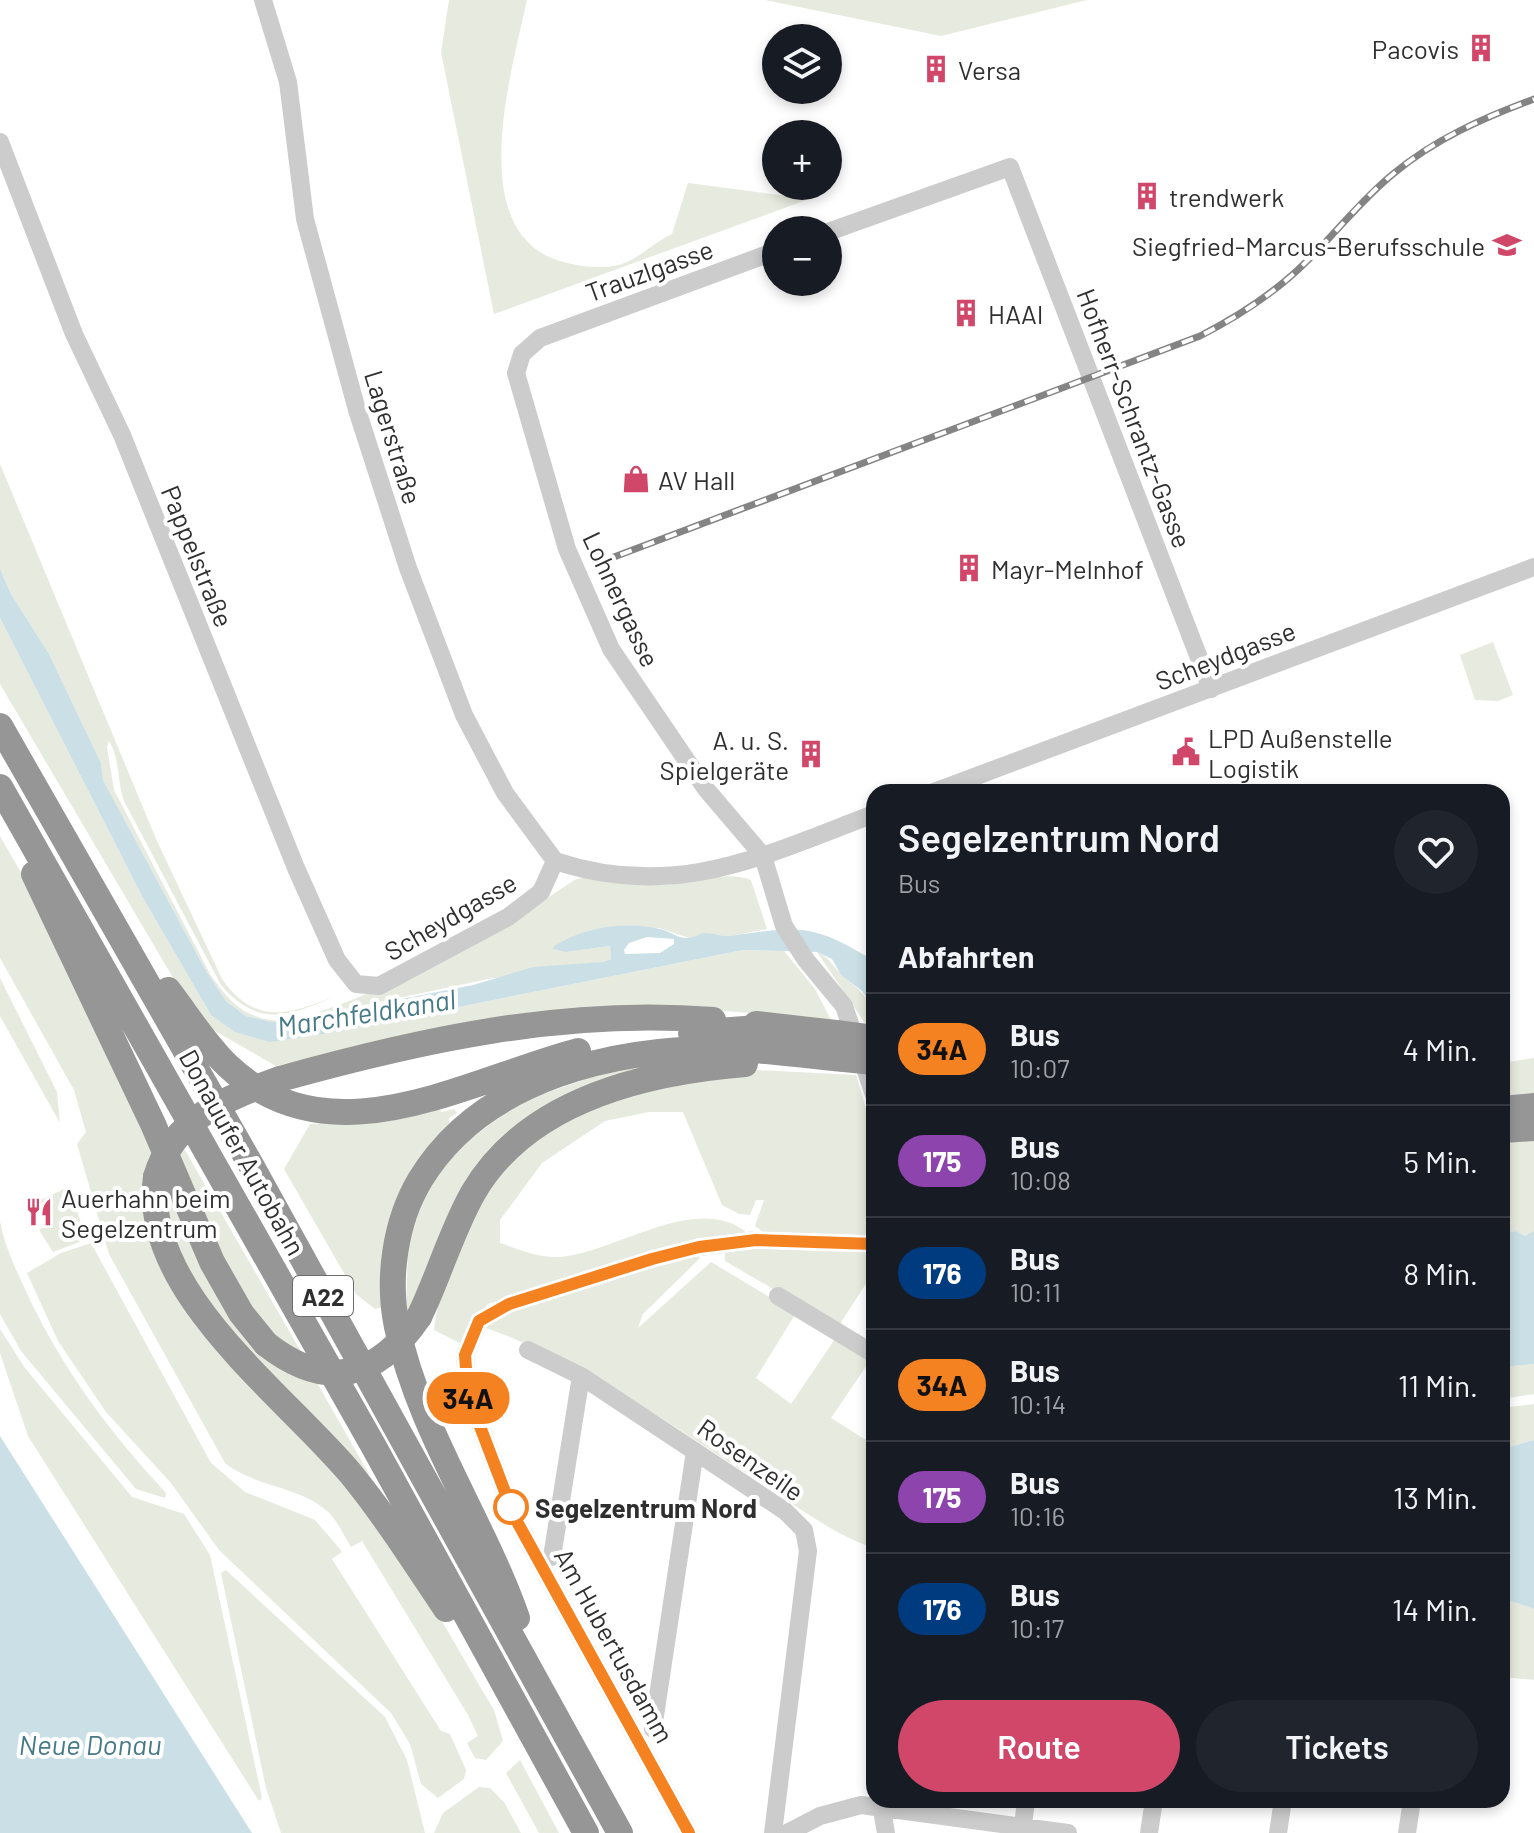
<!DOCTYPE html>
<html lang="de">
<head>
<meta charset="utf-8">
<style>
  body { margin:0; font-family:Barlow,sans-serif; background:#20242c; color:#f1f3f6; height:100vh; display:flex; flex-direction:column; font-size:30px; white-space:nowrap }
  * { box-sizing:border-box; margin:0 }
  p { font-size:26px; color:#9ea1a6 }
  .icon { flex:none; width:44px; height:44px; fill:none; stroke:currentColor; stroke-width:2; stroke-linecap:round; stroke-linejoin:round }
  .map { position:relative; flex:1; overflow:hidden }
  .sheet { position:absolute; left:866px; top:784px; width:644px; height:1024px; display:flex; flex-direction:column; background:#171b24; border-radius:24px; box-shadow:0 4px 12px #0003 }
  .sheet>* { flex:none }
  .badge { padding:0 16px; border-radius:26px; font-size:28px; line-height:52px }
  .controls { position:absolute; left:762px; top:24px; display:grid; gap:16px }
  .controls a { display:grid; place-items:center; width:80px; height:80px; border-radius:50%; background:#171b24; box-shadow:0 4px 12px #0003; font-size:40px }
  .map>.badge { position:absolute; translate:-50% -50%; box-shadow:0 0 0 4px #fff }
  h2 { padding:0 32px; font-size:30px; line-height:72px }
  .round { display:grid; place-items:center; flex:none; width:84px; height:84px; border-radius:42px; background:#20242c }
  .overview { display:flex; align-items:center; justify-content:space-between; height:136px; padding:0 32px }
  h1 { font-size:38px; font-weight:600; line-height:60px }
  .cta { display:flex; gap:16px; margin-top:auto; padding:16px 32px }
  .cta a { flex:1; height:92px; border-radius:48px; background:#d0476a; color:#fff; font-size:32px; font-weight:600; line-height:92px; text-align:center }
  .cta a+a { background:#20242c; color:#f1f3f6 }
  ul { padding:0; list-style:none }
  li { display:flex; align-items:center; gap:24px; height:112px; padding:0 32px; border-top:2px solid #363941 }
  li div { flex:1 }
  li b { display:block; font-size:30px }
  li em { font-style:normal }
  li .badge { min-width:88px; font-weight:700; text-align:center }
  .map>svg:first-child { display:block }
</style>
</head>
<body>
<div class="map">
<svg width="1534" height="1833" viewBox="0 0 1534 1833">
  <rect width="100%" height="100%" fill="#fff"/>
  <!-- green -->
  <path fill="#e7eade" d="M449,0H527C512,70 463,232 560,261C577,266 596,269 614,266C637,262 652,243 672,234L688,183L809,199L494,314L441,52Z
    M765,0H1087L941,36Z
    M0,464L157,841L222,979C256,1027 289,1014 336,996C289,1016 259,1029 221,985L124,801C117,781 120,758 109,741L107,747L114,790L210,974C226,997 240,1015 270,1020C315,1027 475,945 517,919C527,913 571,881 577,879C601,872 630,884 655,885C687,886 721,869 751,880L767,929L726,937L707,933L689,938L659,928L645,929L566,952L610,946L611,959L602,962L488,979L304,1018L272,1022L246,1016L226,1001L205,969L103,780L101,763L49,654L11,594L0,569Z
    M0,618L143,898L211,1015L329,1033L743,950L784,951L815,989L831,1020L700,1009L459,1026L276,1066L201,1023L192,1010L0,684Z
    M1493,642L1513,695L1498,701L1475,700L1460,655Z
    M0,836L27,883L154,1147C108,1267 227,1355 301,1430C332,1462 363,1502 389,1539C428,1593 460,1654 494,1710L503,1741L486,1760L475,1758L467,1743L478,1736L468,1715L362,1541L351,1547C344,1536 337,1519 326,1510C298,1486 255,1487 225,1463L109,1254L77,1144L86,1132L74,1090L0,958Z
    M817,952C830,958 831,964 840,973C858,990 874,997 874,1025L865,1023Z
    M0,978L57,1092L60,1123L0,1016Z
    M707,1056L520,1127L406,1314L408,1245L426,1192L457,1149L522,1101L619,1068Z
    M1534,1058V1098L1502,1099V1063Z
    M756,1070L856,1075L874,1136V1231L861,1239L766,1234L755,1226L764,1200H756L750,1215L739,1214L722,1205L683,1112H649L605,1121L542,1163L500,1220V1243C520,1250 538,1258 560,1257C614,1253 694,1193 745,1231L742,1235L537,1287L488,1304L469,1324L460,1343L434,1330C438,1294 452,1258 469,1226C483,1199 497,1170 521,1150C584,1096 677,1084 756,1070Z
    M435,1106L442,1112L454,1109L457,1113L449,1118V1126L410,1173L380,1279L382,1307L375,1309L356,1294L284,1169L310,1124L381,1120Z
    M1534,1138V1231L1525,1237L1516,1231L1502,1234V1141Z
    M182,1145L304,1357L272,1337L224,1268L176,1153Z
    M165,1180L220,1296L316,1381L369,1474L363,1477L209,1309L172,1249Z
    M68,1187L87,1239L53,1252L39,1230L52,1222L39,1201Z
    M0,1221C5,1249 19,1276 31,1302C66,1374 112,1435 166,1493L165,1498L136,1489L21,1351L0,1314Z
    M91,1243L211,1463L245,1492L315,1520L339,1548L342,1552L332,1559L441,1731L450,1734L466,1770L464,1779L438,1798L421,1784L410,1744L391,1713L219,1550L171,1483L106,1412L58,1341L27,1273L61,1253Z
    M735,1248L874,1251V1285L867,1282L838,1327L725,1261V1253Z
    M693,1253L700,1258L643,1314L638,1328L711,1262L796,1313L756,1378L791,1404L835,1339L871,1359L831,1418L874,1445V1547C843,1542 781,1495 752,1477C667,1422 582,1362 486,1328L493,1317Z
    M0,1329L25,1368L132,1497L184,1514L210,1555L262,1798L259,1801L28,1436L0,1353Z
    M1534,1364V1394L1502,1399V1367Z
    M1534,1404V1440L1502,1449V1408Z
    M226,1570L385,1717L407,1760L425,1833H281L266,1788L221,1573Z
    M1502,1598L1534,1609V1680L1502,1677Z
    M520,1760L559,1833H539L506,1773Z
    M479,1787L490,1788L504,1802L521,1833H434L443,1813Z"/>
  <!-- water -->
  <path fill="#cae0e6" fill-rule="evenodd" d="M0,569L11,594L49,654L101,763L103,780L205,969L226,1001L246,1016L272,1022L304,1018L473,985L533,967L602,962L611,959L610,946L566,952L553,949L554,946C586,927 623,921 660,929C670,931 678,939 689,938C694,937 701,933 706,933C715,933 721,937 730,936C799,926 813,923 874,961V1008L862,991L841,975L832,959L817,952L743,950L329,1033L270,1042L235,1032L211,1015L143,898L0,618ZM647,937L674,939V944L660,953L625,954L624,950L629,943Z
    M1516,1231L1525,1236L1534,1231V1364L1502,1367V1234Z
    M0,1436L252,1833H0Z
    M1534,1440V1609L1502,1598V1449Z"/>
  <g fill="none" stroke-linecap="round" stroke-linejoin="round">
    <!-- minor -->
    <path stroke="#ccc" stroke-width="18" d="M263,0L288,82L305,219L357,410L408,568L464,715L505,793L555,861
      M0,142L74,334L122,435L296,868L337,960L356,984L379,986L508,917L541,892L555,861
      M828,232L1010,167L1211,689
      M776,251L540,338L522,354L516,373L567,549L611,649L706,789L763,856L784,926L806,960L844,1006L874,1095
      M934,792L1534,567
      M555,861C676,901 762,856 874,814
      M778,1296L874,1354
      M528,1350L581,1376L785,1511L804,1530L808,1551L773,1833
      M552,1557L581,1376
      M653,1729L695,1451
      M882,1810L886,1833
      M1023,1826L1026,1800
      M689,1833L515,1518L468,1395L465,1355L479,1321L509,1304L652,1259L699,1247L756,1240L874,1244
      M787,1833L820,1816L861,1805L1068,1833
      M1149,1833L1154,1800
      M1278,1833L1283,1800
      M1407,1833L1412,1800"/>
    <!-- highway -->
    <path stroke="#969696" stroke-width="26" d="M0,726L251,1165L620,1833
      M0,787L374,1447L586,1833
      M34,874L153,1124L212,1262L241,1313L266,1344
      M168,990C188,1016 205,1044 228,1066C331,1163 465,1081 578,1051
      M756,1024L836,1033
      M691,1033L771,1027
      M280,1079C420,1040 566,1008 713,1020
      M1502,1109L1534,1106
      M1502,1130L1534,1128
      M156,1177C140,1290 284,1394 351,1474C386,1517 415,1563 446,1609
      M419,1317C439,1276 451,1232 473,1193C527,1100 646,1072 745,1064
      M517,1618C482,1519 419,1430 397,1327C387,1279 395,1222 420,1180C483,1076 620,1046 735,1049C771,1050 807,1056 844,1059"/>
    <defs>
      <path id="rail" d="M598,563L1200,336C1239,316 1276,292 1306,262C1336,233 1361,200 1393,174C1435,139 1483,118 1534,99"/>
    </defs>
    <!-- rail casing -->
    <use href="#rail" stroke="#848484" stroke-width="7"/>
    <!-- rail -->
    <use href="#rail" stroke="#fff" stroke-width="4" stroke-dasharray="12" stroke-linecap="butt"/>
    <!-- highway-bridge -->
    <path stroke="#969696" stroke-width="26" d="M836,1033L874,1038
      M844,1059L874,1062
      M156,1177C173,1118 227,1098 280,1079
      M266,1344C326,1391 377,1379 419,1317"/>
  </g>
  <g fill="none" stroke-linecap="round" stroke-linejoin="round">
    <defs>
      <path id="line" d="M689,1833L515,1518L468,1395L465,1355L479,1321L509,1304L652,1259L699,1247L756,1240L874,1244"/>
    </defs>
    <!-- line casing -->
    <use href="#line" stroke="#fff" stroke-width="18"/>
    <!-- line -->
    <use href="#line" stroke="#f58220" stroke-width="12"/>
  </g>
  <!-- icons -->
  <defs>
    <symbol id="building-bare" viewBox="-9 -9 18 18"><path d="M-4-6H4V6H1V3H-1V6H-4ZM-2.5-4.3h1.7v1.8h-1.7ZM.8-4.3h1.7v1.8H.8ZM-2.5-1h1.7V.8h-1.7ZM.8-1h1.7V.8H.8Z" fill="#d0476a" stroke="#fff" stroke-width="2.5" paint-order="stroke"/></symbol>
    <symbol id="school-bare" viewBox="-9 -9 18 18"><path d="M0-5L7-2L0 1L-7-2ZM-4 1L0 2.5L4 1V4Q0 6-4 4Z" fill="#d0476a" stroke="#fff" stroke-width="2.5" paint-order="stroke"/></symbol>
    <symbol id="shop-bare" viewBox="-9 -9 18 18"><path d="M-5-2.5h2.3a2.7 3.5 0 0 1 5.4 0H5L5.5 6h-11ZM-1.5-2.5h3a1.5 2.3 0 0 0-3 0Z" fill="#d0476a" stroke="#fff" stroke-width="2.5" paint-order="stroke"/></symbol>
    <symbol id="civic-bare" viewBox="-9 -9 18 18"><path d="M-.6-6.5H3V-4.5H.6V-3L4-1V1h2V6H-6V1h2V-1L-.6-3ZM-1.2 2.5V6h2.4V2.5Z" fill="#d0476a" stroke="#fff" stroke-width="2.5" paint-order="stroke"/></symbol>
    <symbol id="restaurant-bare" viewBox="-9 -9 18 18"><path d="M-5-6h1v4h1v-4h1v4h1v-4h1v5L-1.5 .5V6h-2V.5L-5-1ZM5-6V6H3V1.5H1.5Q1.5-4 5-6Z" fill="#d0476a" stroke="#fff" stroke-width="2.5" paint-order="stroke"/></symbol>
  </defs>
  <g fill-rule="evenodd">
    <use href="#building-bare" x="1461" y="28" width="40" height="40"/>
    <use href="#building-bare" x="916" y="49" width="40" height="40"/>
    <use href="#building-bare" x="1127" y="176" width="40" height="40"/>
    <use href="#school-bare" x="1487" y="225" width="40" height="40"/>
    <use href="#building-bare" x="946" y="293" width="40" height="40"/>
    <use href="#shop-bare" x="616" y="459" width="40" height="40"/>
    <use href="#building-bare" x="949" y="548" width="40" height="40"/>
    <use href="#civic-bare" x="1166" y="732" width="40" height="40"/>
    <use href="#building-bare" x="791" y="734" width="40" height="40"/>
    <use href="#restaurant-bare" x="19" y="1192" width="40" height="40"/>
  </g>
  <!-- markers -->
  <circle fill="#fff" stroke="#f58220" stroke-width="4" cx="511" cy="1507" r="16"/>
  <g text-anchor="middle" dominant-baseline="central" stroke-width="8" stroke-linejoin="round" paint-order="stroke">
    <!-- shield labels -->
    <rect fill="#fff" stroke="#6d6d6d" stroke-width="2" x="293" y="1276" width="60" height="40" rx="6"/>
    <g font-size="24" font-weight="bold" fill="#2f2f2f">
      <text x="323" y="1296">A22</text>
    </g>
    <!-- poi labels -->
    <g font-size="26" fill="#2f2f2f" stroke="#fff" text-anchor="start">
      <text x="1459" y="48" text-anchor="end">Pacovis</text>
      <text x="958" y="69">Versa</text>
      <text x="1169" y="196">trendwerk</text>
      <text x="1485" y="245" text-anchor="end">Siegfried-Marcus-Berufsschule</text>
      <text x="988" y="313">HAAI</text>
      <text x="658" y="479">AV Hall</text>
      <text x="991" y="568">Mayr-Melnhof</text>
      <text x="1208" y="737">LPD Außenstelle<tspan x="1208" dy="30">Logistik</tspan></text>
      <text x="789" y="739" text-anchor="end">A. u. S.<tspan x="789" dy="30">Spielgeräte</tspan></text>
      <text x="61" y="1197">Auerhahn beim<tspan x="61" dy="30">Segelzentrum</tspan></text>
    </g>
    <!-- street labels -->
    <g font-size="26" fill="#2f2f2f" stroke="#fff">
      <text transform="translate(649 270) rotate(-20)">Trauzlgasse</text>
      <text transform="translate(1135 418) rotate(69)">Hofherr-Schrantz-Gasse</text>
      <text transform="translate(394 437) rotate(73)">Lagerstraße</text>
      <text transform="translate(198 556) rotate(68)">Pappelstraße</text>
      <text transform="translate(622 599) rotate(65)">Lohnergasse</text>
      <text transform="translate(1225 655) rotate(-21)">Scheydgasse</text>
      <text transform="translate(450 916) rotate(-30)">Scheydgasse</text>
      <text transform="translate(243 1152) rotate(61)">Donauufer Autobahn</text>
      <text transform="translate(751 1459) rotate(35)">Rosenzeile</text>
      <text transform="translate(615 1645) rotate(61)">Am Hubertusdamm</text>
    </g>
    <!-- stop labels -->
    <g font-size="26" font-weight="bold" fill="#2f2f2f" stroke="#fff" text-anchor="start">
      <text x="535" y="1507">Segelzentrum Nord</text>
    </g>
    <!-- water labels -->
    <g font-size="28" font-style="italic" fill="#477a87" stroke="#fff">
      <text transform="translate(366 1012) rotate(-9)">Marchfeldkanal</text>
      <text x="90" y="1744">Neue Donau</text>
    </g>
  </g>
</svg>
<div class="controls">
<a><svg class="icon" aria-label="layers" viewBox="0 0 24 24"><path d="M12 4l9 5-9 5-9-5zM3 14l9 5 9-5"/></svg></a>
<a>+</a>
<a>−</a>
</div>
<b class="badge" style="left:468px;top:1398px;background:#f58220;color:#111">34A</b>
<section class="sheet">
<div class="overview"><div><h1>Segelzentrum Nord</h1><p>Bus</p></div><a class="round"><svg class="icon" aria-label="heart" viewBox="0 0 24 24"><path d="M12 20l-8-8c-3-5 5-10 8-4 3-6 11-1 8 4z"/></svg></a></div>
<h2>Abfahrten</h2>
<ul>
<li><span class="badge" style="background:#f58220;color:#111">34A</span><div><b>Bus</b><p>10:07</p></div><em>4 Min.</em></li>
<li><span class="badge" style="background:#8e44ad;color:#fff">175</span><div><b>Bus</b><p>10:08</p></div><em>5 Min.</em></li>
<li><span class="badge" style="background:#003b80;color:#fff">176</span><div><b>Bus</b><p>10:11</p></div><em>8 Min.</em></li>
<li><span class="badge" style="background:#f58220;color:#111">34A</span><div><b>Bus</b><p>10:14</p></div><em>11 Min.</em></li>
<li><span class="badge" style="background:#8e44ad;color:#fff">175</span><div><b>Bus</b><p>10:16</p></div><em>13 Min.</em></li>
<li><span class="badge" style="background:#003b80;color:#fff">176</span><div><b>Bus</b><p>10:17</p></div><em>14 Min.</em></li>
</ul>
<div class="cta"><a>Route</a><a>Tickets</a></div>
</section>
</div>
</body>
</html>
